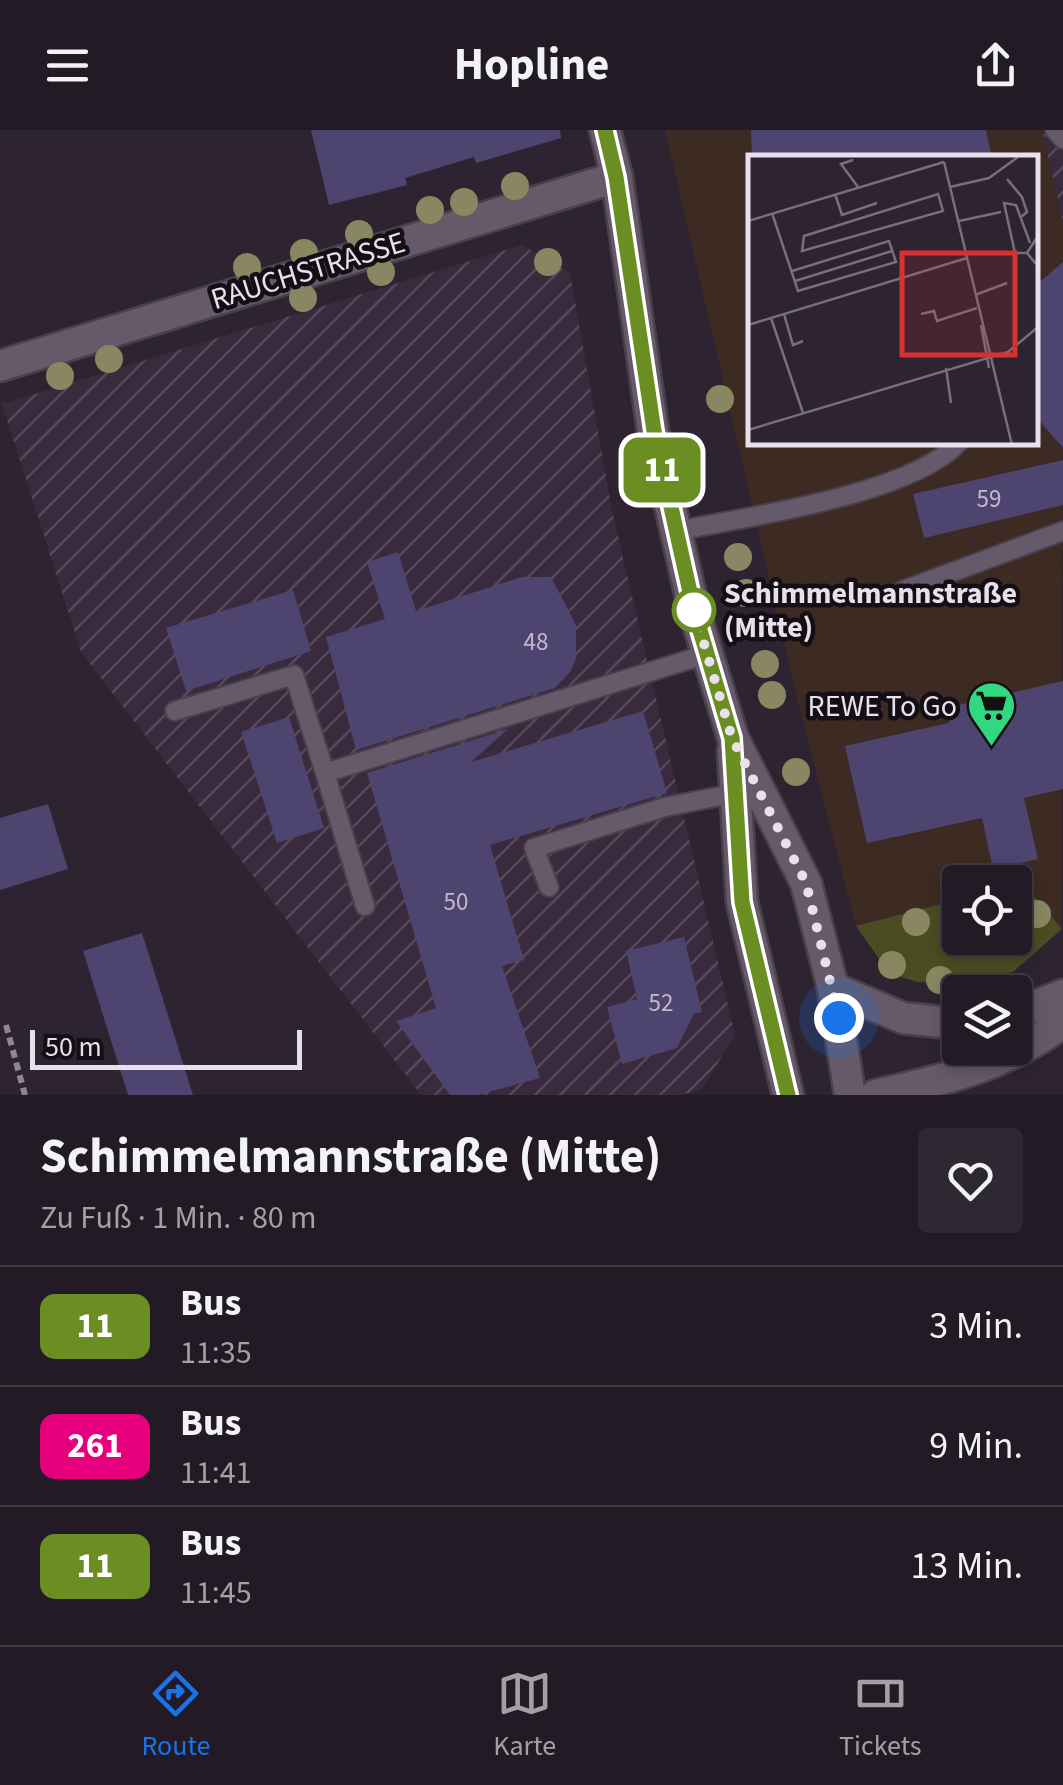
<!DOCTYPE html>
<html lang="de">
<head>
<meta charset="utf-8">
<style>
  body { margin:0; font-family:"Source Sans 3",sans-serif; background:#2e2832; color:#f1f3f6; height:100vh; display:flex; flex-direction:column; font-size:38px; white-space:nowrap }
  * { box-sizing:border-box; margin:0 }
  p { font-size:32px; color:#a2a1a7 }
  .icon { flex:none; width:55px; height:55px; fill:none; stroke:currentColor; stroke-width:2; stroke-linecap:round; stroke-linejoin:round }
  .map { position:relative; height:965px; overflow:hidden }
  .panel { display:flex; flex-direction:column; background:#221b25; flex:1 }
  .panel>* { flex:none }
  .badge { padding:0 20px; border-radius:15px; font-size:35px; line-height:65px }
  .tools { position:absolute; left:942px; top:735px; display:grid; gap:20px }
  .tools a { display:grid; place-items:center; width:90px; height:90px; border-radius:10px; background:#221b25; box-shadow:0 5px 15px #0003,0 0 0 2px #3f3942; font-size:50px }
  .scale { position:absolute; left:30px; bottom:25px; width:272px; box-sizing:border-box; padding-left:10px; border:5px solid #e8e0ea; border-top:0; font-size:28px; line-height:35px; white-space:nowrap; color:#e8e0ea; -webkit-text-stroke:8px #140f15; paint-order:stroke }
  .you { position:absolute; width:50px; height:50px; margin:-25px; border:8px solid #fff; border-radius:50%; background:#1a73e8; box-shadow:0 0 0 15px #1a73e833 }
  .map>.badge { position:absolute; translate:-50% -50%; box-shadow:0 0 0 5px #fff }
  .round { display:grid; place-items:center; flex:none; width:105px; height:105px; border-radius:10px; background:#2e2832 }
  .overview { display:flex; align-items:center; justify-content:space-between; height:170px; padding:0 40px }
  h1 { font-size:48px; font-weight:700; line-height:75px }
  ul { padding:0; list-style:none }
  li { display:flex; align-items:center; gap:30px; height:120px; padding:0 40px; border-top:2px solid #3f3942 }
  li div { flex:1 }
  li b { display:block; font-size:38px }
  li em { font-style:normal }
  li .badge { min-width:110px; font-weight:700; text-align:center }
  header { display:flex; justify-content:space-between; align-items:center; height:130px; padding:0 40px; background:#221b25; font-size:45px; font-weight:700 }
  .menu { display:flex; justify-content:space-around; align-items:center; height:140px; border-top:2px solid #3f3942; background:#221b25; font-size:28px; color:#a2a1a7 }
  .menu a { display:grid; justify-items:center; gap:5px }
  .menu .on { color:#1a73e8 }
  .map>svg:first-child { display:block }
</style>
</head>
<body>
<header><svg class="icon" aria-label="menu" viewBox="0 0 24 24"><path d="M4 6h16M4 12h16M4 18h16"/></svg>Hopline<svg class="icon" aria-label="share" viewBox="0 0 24 24"><path d="M12 15V3M7 8l5-5 5 5M5 13v7h14v-7"/></svg></header>
<div class="map">
<svg width="1063" height="965" viewBox="0 0 1063 965">
  <defs>
    <pattern id="industrial-furrows" width="10" height="10" patternUnits="userSpaceOnUse" patternTransform="scale(2.5)"><rect width="10" height="10" fill="#392a3d"/><path d="M-1 1l2-2M0 10L10 0M9 11l2-2" fill="none" stroke="#564959"/></pattern>
  </defs>
  <rect width="100%" height="100%" fill="#2e2431"/>
  <!-- commercial -->
  <path fill="#3d2b23" d="M665,0H1042L1063,91V132L1036,155V28H750V312H1036V169L1063,201L1062,799L1024,753L1015,752H960V769L856,796L797,568Z"/>
  <!-- industrial -->
  <path fill="url(#industrial-furrows)" d="M1042,0H1063V91Z
    M522,115L570,143L612,381L735,905L702,959L681,965H421L81,522L2,274Z"/>
  <!-- grass -->
  <path fill="#4a4c22" d="M1023,753L1062,799L1013,842L954,854L917,852L889,843L856,796L960,769V808H1015V755Z"/>
  <!-- building -->
  <path fill="#4e4470" d="M311,0H560L561,8L476,33L474,27L405,48L407,55L329,75Z
    M751,0H986L992,28H752Z
    M1063,132V318L1036,287V155Z
    M1063,330V375L924,408L913,364Z
    M398,422L416,481L522,447H551L576,495V528L571,541L555,558L356,620L326,507L385,489L367,432Z
    M293,460L311,521L186,561L166,498Z
    M1063,551V659L1024,668L1038,729L993,739L982,688L867,713L845,616L949,593L945,578Z
    M643,581L667,663L490,715L524,830L502,836L540,948L478,965H450L396,891L436,878L367,643L508,599L471,632Z
    M289,587L324,698L277,713L241,602Z
    M48,674L68,739L0,760V688Z
    M142,803L161,863L193,965H128L83,821Z
    M684,807L702,882L694,884L677,918L622,934L607,877L637,869L626,821Z"/>
  <g fill="none" stroke-linecap="round" stroke-linejoin="round">
    <defs>
      <path id="lane" d="M1055,0L1063,9
        M676,401C747,387 913,364 959,312
        M904,460L1063,401
        M175,581L294,545L325,643L707,524
        M325,643L365,776
        M549,757L534,718L665,677L736,663"/>
      <path id="street" d="M0,236L617,47"/>
      <path id="secondary" d="M605,0L617,47L653,301L694,480L733,608L806,753L833,858L850,965
        M733,621L742,772L788,965
        M833,858L903,888L960,894
        M1015,884L1063,865
        M876,965C944,950 1008,935 1063,892"/>
    </defs>
    <!-- lane casing -->
    <use href="#lane" stroke="#48404b" stroke-width="22"/>
    <!-- street casing -->
    <use href="#street" stroke="#48404b" stroke-width="35"/>
    <!-- secondary casing -->
    <use href="#secondary" stroke="#48404b" stroke-width="35"/>
    <!-- path -->
    <path stroke="#8f8691" stroke-width="6" stroke-dasharray="8 5" stroke-linecap="butt" d="M6,895L25,965"/>
    <!-- lane -->
    <use href="#lane" stroke="#665969" stroke-width="18"/>
    <!-- street -->
    <use href="#street" stroke="#665969" stroke-width="30"/>
    <!-- secondary -->
    <use href="#secondary" stroke="#665969" stroke-width="30"/>
  </g>
  <!-- trees -->
  <g fill="#898761">
    <circle cx="515" cy="56" r="14"/>
    <circle cx="464" cy="72" r="14"/>
    <circle cx="430" cy="80" r="14"/>
    <circle cx="359" cy="104" r="14"/>
    <circle cx="304" cy="123" r="14"/>
    <circle cx="548" cy="132" r="14"/>
    <circle cx="247" cy="137" r="14"/>
    <circle cx="381" cy="142" r="14"/>
    <circle cx="303" cy="168" r="14"/>
    <circle cx="109" cy="229" r="14"/>
    <circle cx="60" cy="246" r="14"/>
    <circle cx="720" cy="269" r="14"/>
    <circle cx="738" cy="427" r="14"/>
    <circle cx="746" cy="463" r="14"/>
    <circle cx="765" cy="534" r="14"/>
    <circle cx="772" cy="565" r="14"/>
    <circle cx="796" cy="642" r="14"/>
    <circle cx="1037" cy="784" r="14"/>
    <circle cx="916" cy="792" r="14"/>
    <circle cx="892" cy="835" r="14"/>
    <circle cx="940" cy="850" r="14"/>
  </g>
  <g fill="none" stroke-linecap="round" stroke-linejoin="round">
    <defs>
      <path id="line" d="M605,0L616,47L654,301L694,480L732,608L742,772L788,965"/>
    </defs>
    <!-- line casing -->
    <use href="#line" stroke="#fff" stroke-width="22"/>
    <!-- line -->
    <use href="#line" stroke="#6b8e23" stroke-width="15"/>
    <!-- walk -->
    <path stroke="#e8e0ea" stroke-width="10" stroke-dasharray="0 18" d="M694,480L732,608L806,753L839,888"/>
  </g>
  <!-- icons -->
  <defs>
    <symbol id="supermarket-pin" viewBox="-11 -11 22 30"><path d="M0 17L-7.5 6A9.5 9.5 0 1 1 7.5 6Z" fill="#31d882" stroke="#140f15"/><path d="M-6-5.5h2.5l.6 2H6L4.5 2H-2.5L-4.4-4H-6ZM-1.5 3.2a1.3 1.3 0 1 0 .1 0ZM3 3.2a1.3 1.3 0 1 0 .1 0Z" fill="#111"/></symbol>
  </defs>
  <g fill-rule="evenodd">
    <use href="#supermarket-pin" x="964" y="548" width="55" height="75"/>
  </g>
  <!-- markers -->
  <circle fill="#fff" stroke="#6b8e23" stroke-width="5" cx="694" cy="480" r="20"/>
  <g text-anchor="middle" dominant-baseline="central" stroke-width="9" stroke-linejoin="round" paint-order="stroke">
    <!-- number labels -->
    <g font-size="25" fill="#c2b9cc">
      <text x="989" y="369">59</text>
      <text x="536" y="512">48</text>
      <text x="456" y="772">50</text>
      <text x="661" y="873">52</text>
    </g>
    <!-- street labels -->
    <g font-size="30" fill="#e8e0ea" stroke="#140f15">
      <text transform="translate(308 141) rotate(-17)">RAUCHSTRASSE</text>
    </g>
    <!-- stop labels -->
    <g font-size="30" font-weight="bold" fill="#e8e0ea" stroke="#140f15" text-anchor="start">
      <text x="724" y="463">Schimmelmannstraße<tspan x="724" dy="34">(Mitte)</tspan></text>
    </g>
    <!-- poi labels -->
    <g font-size="30" fill="#e8e0ea" stroke="#140f15" text-anchor="end">
      <text x="957" y="576">REWE To Go</text>
    </g>
  </g>
  <!-- overview -->
  <g transform="translate(748 25)">
    <rect width="290" height="290" fill="#2e2431"/>
    <path fill="none" stroke="#786f7b" stroke-width="2.5" d="M105,5L93,9L110,32M196,7L264,290M259,24L274,42L279,57L273,62M202,32L241,23L270,2M87,39L94,60L129,48M190,39L195,56L54,96L56,81ZM24,58L50,136L148,107L141,86L44,116M0,66L196,7M211,66L253,57M279,98H267L256,48L268,50L282,88M288,109L279,98L290,81M47,126L144,96M227,140L259,128M36,159L45,190L55,186M173,159L186,156L189,166L229,153M23,163L55,258M0,170L219,103M233,170L241,213M198,213L203,248M0,275L260,197L290,172"/>
    <path fill="#d73132" fill-opacity="0.15" stroke="#d73132" stroke-width="5" d="M154,98H267V200H154Z"/>
    <rect width="290" height="290" fill="none" stroke="#e8e0ea" stroke-width="5"/>
  </g>
</svg>
<div class="tools">
<a><svg class="icon" aria-label="locate" viewBox="0 0 24 24"><circle cx="12" cy="12" r="6"/><path d="M12 2v4M12 18v4M2 12h4M18 12h4"/></svg></a>
<a><svg class="icon" aria-label="layers" viewBox="0 0 24 24"><path d="M12 4l9 5-9 5-9-5zM3 14l9 5 9-5"/></svg></a>
</div>
<div class="scale">50 m</div>
<div class="you" style="left:839px;top:888px"></div>
<b class="badge" style="left:662px;top:340px;background:#6b8e23;color:#fff">11</b>
</div>
<section class="panel">
<div class="overview"><div><h1>Schimmelmannstraße (Mitte)</h1><p>Zu Fuß · 1 Min. · 80 m</p></div><a class="round"><svg class="icon" aria-label="heart" viewBox="0 0 24 24"><path d="M12 20l-8-8c-3-5 5-10 8-4 3-6 11-1 8 4z"/></svg></a></div>
<ul>
<li><span class="badge" style="background:#6b8e23;color:#fff">11</span><div><b>Bus</b><p>11:35</p></div><em>3 Min.</em></li>
<li><span class="badge" style="background:#e6007e;color:#fff">261</span><div><b>Bus</b><p>11:41</p></div><em>9 Min.</em></li>
<li><span class="badge" style="background:#6b8e23;color:#fff">11</span><div><b>Bus</b><p>11:45</p></div><em>13 Min.</em></li>
</ul>
</section>
<nav class="menu">
<a class="on"><svg class="icon" aria-label="directions" viewBox="0 0 24 24"><path d="M12 3l9 9-9 9-9-9zM9 14v-3h6M13 9l2 2-2 2"/></svg>Route</a>
<a><svg class="icon" aria-label="map" viewBox="0 0 24 24"><path d="M3 6l6-2 6 2 6-2v14l-6 2-6-2-6 2zM9 4v14M15 6v14"/></svg>Karte</a>
<a><svg class="icon" aria-label="tickets" viewBox="0 0 24 24"><path d="M3 7h18v10H3zM15 7v10"/></svg>Tickets</a>
</nav>
</body>
</html>
